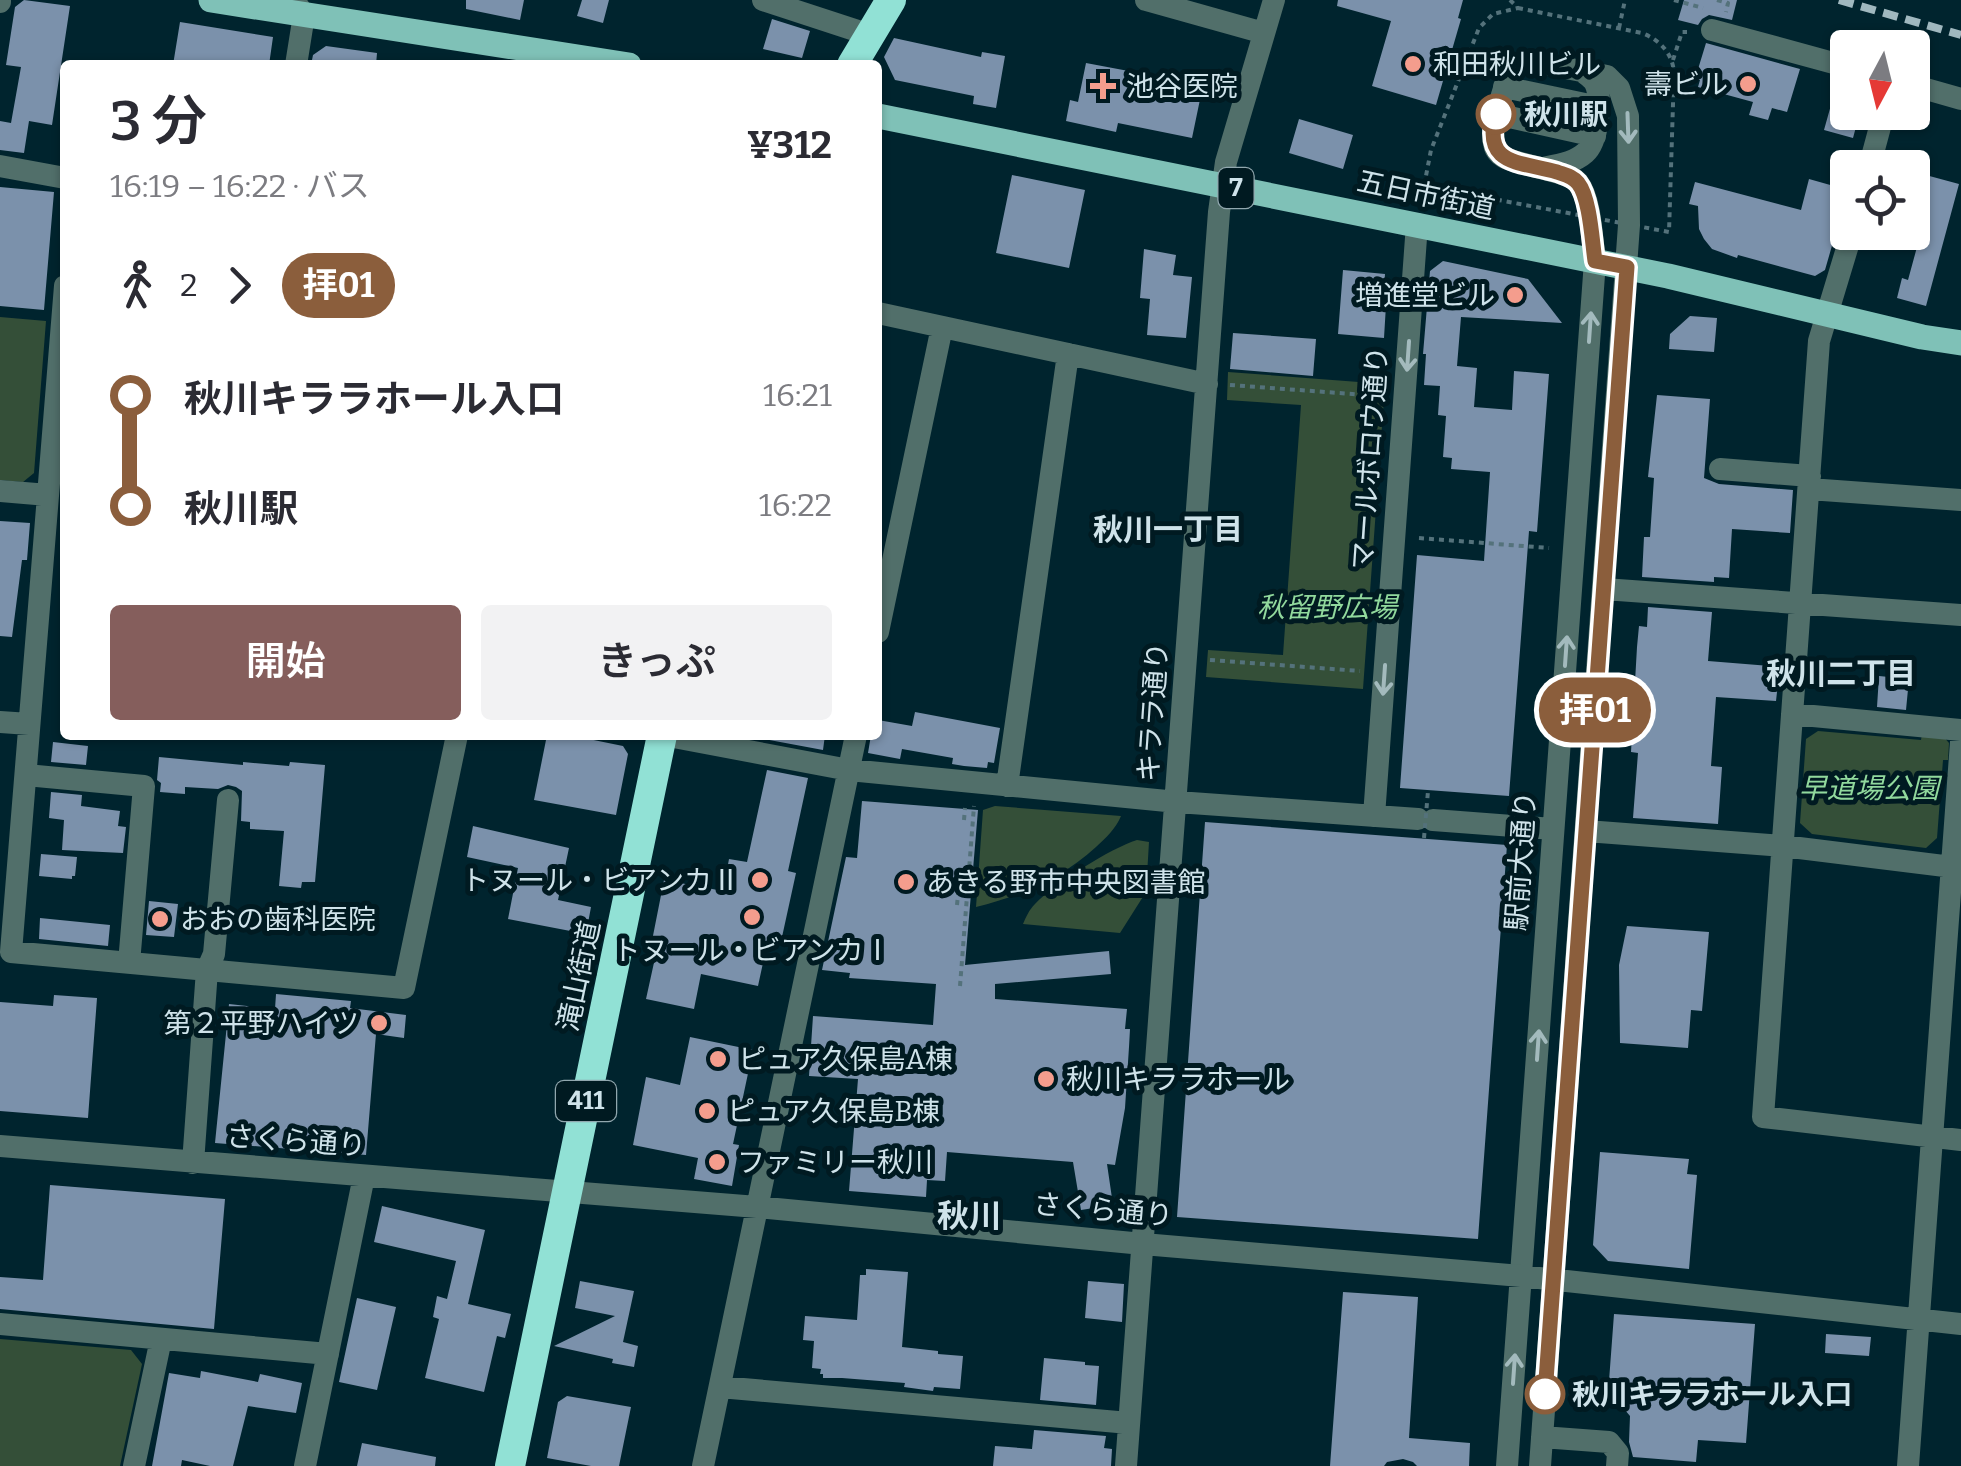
<!DOCTYPE html>
<html lang="ja">
<head>
<meta charset="utf-8">
<style>
  body { margin:0; font-family:Bitter,"Noto Sans JP",serif; background:#f2f2f3; color:#2b2b33; height:100vh; display:flex; flex-direction:column; font-size:38px; white-space:nowrap }
  * { box-sizing:border-box; margin:0 }
  p { font-size:32px; color:#7c7c81 }
  .icon { flex:none; width:55px; height:55px; fill:none; stroke:currentColor; stroke-width:2; stroke-linecap:round; stroke-linejoin:round }
  .map { position:relative; flex:1; overflow:hidden }
  .sheet { position:absolute; left:60px; top:60px; width:822px; height:680px; display:flex; flex-direction:column; background:#fff; border-radius:10px; box-shadow:0 2px 8px #0004 }
  .sheet>* { flex:none }
  .badge { padding:0 20px; border-radius:32px; font-size:35px; line-height:65px }
  .needle { width:65px; rotate:187deg }
  .tools { position:absolute; left:1830px; top:30px; display:grid; gap:20px }
  .tools a { display:grid; place-items:center; width:100px; height:100px; border-radius:10px; background:#fff; box-shadow:0 2px 8px #0004; font-size:50px }
  .map>.badge { position:absolute; translate:-50% -50%; box-shadow:0 0 0 5px #fff }
  .legs { display:flex; align-items:center; gap:15px; height:110px; padding:0 50px; font-size:32px }
  .legs p { margin-inline-start:auto }
  .overview { display:flex; align-items:center; justify-content:space-between; height:170px; padding:0 50px }
  h1 { font-size:55px; font-weight:600; line-height:75px }
  .button { display:flex; gap:20px; margin-top:auto; padding:20px 50px }
  .button a { flex:1; height:115px; border-radius:10px; background:#855e5c; color:#fff; font-size:40px; font-weight:600; line-height:115px; text-align:center }
  .button a+a { background:#f2f2f3; color:#2b2b33 }
  ul { padding:0 50px; list-style:none }
  li { display:flex; align-items:center; gap:35px; height:110px; font-size:38px }
  li i { display:grid; place-items:center; width:15px; height:100%; margin:0 12px; background:currentColor }
  li i::after { content:''; width:25px; height:25px; margin:-12px; border:8px solid; border-radius:50%; background:#fff }
  li p { margin-inline-start:auto }
  li:first-child i { background:linear-gradient(#0000 50%,currentColor 0) }
  li:last-child i { background:linear-gradient(currentColor 50%,#0000 0) }
  .map>svg:first-child { display:block }
</style>
</head>
<body>
<div class="map">
<svg width="1961" height="1466" viewBox="0 0 1961 1466">
  <rect width="100%" height="100%" fill="#00242e"/>
  <!-- green -->
  <path fill="#344f38" d="M0,317L46,321L34,473L23,482L0,480Z
    M1228,372L1385,384L1363,689L1206,677L1208,650L1283,655L1301,405L1227,400Z
    M1818,731L1921,740L1922,734L1943,736L1949,743L1948,760H1943L1937,838L1926,848L1812,834L1800,823L1806,739Z
    M995,806L1121,816C1116,828 1106,838 1096,847C1061,879 1022,895 976,907L983,810Z
    M1137,840L1149,842L1146,892L1120,933L1023,924C1026,917 1029,910 1035,904C1054,884 1111,848 1137,840Z
    M0,1339L131,1350L142,1364L120,1466H0Z"/>
  <!-- building -->
  <path fill="#7b91ab" d="M24,0L70,6L52,125L29,121L24,153L0,150V121L11,123L21,67L6,65L15,7Z
    M466,0H524L520,20L466,9Z
    M582,0H609L603,23L577,16Z
    M1338,0H1463L1458,18L1461,19L1436,105L1372,86L1391,21L1337,6Z
    M1684,0H1737L1732,20L1709,15L1702,19L1698,25L1678,20Z
    M772,19L810,31L802,58L763,49Z
    M180,22L273,37L269,65H173Z
    M894,38L981,57L982,52L1005,56L996,108L973,104L974,96L895,80L884,57Z
    M1706,43L1800,69L1787,112L1772,108L1768,120L1749,115L1753,102L1698,87L1700,80L1695,79Z
    M326,46L377,53L376,65H311L313,55Z
    M1086,63L1203,85L1192,138L1118,123L1116,132L1066,121L1070,100L1078,102Z
    M1838,80L1848,82V112H1860L1853,138L1824,130Z
    M1299,119L1353,135L1343,169L1289,153Z
    M1922,174L1959,184L1926,306L1897,298L1902,278L1908,280L1929,203L1916,200Z
    M1012,175L1085,190L1069,268L996,253Z
    M1809,179L1848,190L1825,270L1815,276L1738,255L1737,258L1712,249L1704,239L1699,229L1698,206L1689,204L1695,182L1801,210Z
    M0,187L54,192L44,310L0,306Z
    M1144,249L1176,255L1173,275L1192,277L1186,338L1147,335L1150,299L1140,298Z
    M1443,261L1528,279L1562,323L1461,317L1457,366L1477,368L1474,407L1512,410L1514,371L1549,374L1537,532L1529,531L1509,796L1400,788L1417,555L1484,561L1490,472L1451,469L1452,458L1443,457L1446,416L1438,415L1440,386L1424,385L1426,354H1423L1430,271Z
    M1343,270L1385,274L1383,305H1386L1384,338L1338,334Z
    M1690,316L1717,318L1714,352L1669,349L1670,334Z
    M1233,333L1316,339L1313,376L1230,369Z
    M1657,395L1710,399L1704,478L1719,484L1793,490L1790,533L1732,529L1729,578L1714,577V582L1642,577L1644,537H1650L1654,478L1648,477Z
    M0,521L30,523L27,560H22L12,637L0,636Z
    M1648,607L1712,612L1708,661L1770,666L1768,682L1778,683L1776,701L1716,697L1711,766L1722,767L1718,824L1633,818L1638,753L1631,752L1637,647L1639,626L1647,627Z
    M1879,676L1909,679L1906,710L1877,707Z
    M915,712L1000,728L994,763L988,762L987,768L964,766L952,764L953,758L902,749L900,759L868,753L871,735H878V720L912,726Z
    M547,735H569L623,746L628,754L616,815L534,800Z
    M764,735H825L823,750L764,739Z
    M53,742L88,746L86,765L51,762Z
    M159,757L243,765V762L289,766L290,762L325,765L315,882H302L301,888L279,886L284,831L250,829V822L241,821L242,791L236,787L228,785L218,789L185,787V794L160,792L161,783L157,780Z
    M767,770L808,778L788,871L796,873L782,937L769,935L758,986L701,974L694,1009L646,999L655,958L649,956L664,880L723,891L729,859L747,862Z
    M51,792L82,795L81,806L120,811L118,826L126,827L123,853L62,850L64,820L49,818Z
    M862,801L978,810L965,965L1109,951L1111,974L995,984V999L1127,1009L1125,1029H1130L1129,1047L1125,1108L1115,1165L1107,1164L1113,1205L1081,1210L1073,1162L947,1152L945,1181L927,1180L926,1197L849,1191L858,1079L809,1076L813,1016L933,1025L936,984L849,978L850,973L822,970L846,857L857,858Z
    M1205,822L1507,845L1478,1239L1177,1217Z
    M473,826L569,848L558,900L591,907L586,934L508,919L518,868L467,857Z
    M41,854L77,857L75,876H72V879L39,876Z
    M149,901L178,904L174,937L146,935Z
    M40,918L110,925L108,946L39,939Z
    M1627,926L1709,932L1702,1011L1691,1010L1688,1048L1620,1043L1619,965Z
    M276,994L351,1001L350,1008L406,1015L404,1038L376,1034L366,1155L215,1143L229,1004L275,1009Z
    M54,995L97,998L88,1118L0,1111V1002L53,1006Z
    M690,1037L753,1050L733,1144L739,1145L732,1186L694,1179L698,1158L633,1145L646,1077L680,1085Z
    M1600,1152L1689,1159L1687,1174L1697,1175L1689,1269L1608,1261L1593,1245Z
    M50,1185L225,1199L214,1329L0,1309V1277L43,1280Z
    M382,1206L485,1230L468,1304L511,1314L505,1338L497,1336L484,1392L425,1378L439,1319L433,1317L437,1296L447,1299L456,1261L374,1242Z
    M866,1269L908,1272L902,1347L938,1351V1354L963,1356L960,1389L934,1387L933,1391L904,1387L905,1383L842,1378H823V1374H820L821,1369L812,1368L814,1341L803,1340L805,1316L857,1320L860,1275H866Z
    M580,1281L634,1291L623,1342L638,1346L634,1367L612,1363L613,1359L554,1346L615,1316L575,1308Z
    M1088,1281L1124,1284L1122,1322L1085,1318Z
    M1343,1292L1418,1297L1409,1438L1470,1443L1469,1466H1417L1413,1462L1403,1459L1387,1462L1384,1466H1330Z
    M357,1298L396,1307L377,1390L339,1382Z
    M1614,1314L1755,1324L1746,1443L1698,1440L1696,1462L1633,1457L1629,1442L1630,1416L1604,1385L1609,1381Z
    M1826,1334L1871,1337L1869,1356L1825,1353Z
    M1044,1358L1085,1362V1365L1099,1366L1096,1405L1040,1400Z
    M201,1371L258,1382L260,1374L302,1383L296,1413L248,1406L233,1466H210L182,1460L181,1466H152L169,1373L200,1378Z
    M567,1396L631,1407L619,1466H591L547,1458L558,1402Z
    M1034,1430L1106,1436L1104,1448L1112,1449L1111,1466H993L995,1446L1032,1449Z
    M362,1443L436,1457L435,1466H357Z"/>
  <g fill="none" stroke-linecap="round" stroke-linejoin="round">
    <!-- path -->
    <path stroke="#54727b" stroke-width="4" stroke-dasharray="5 5" stroke-linecap="butt" d="M1510,0L1518,8
      M1674,0L1703,8
      M1717,0L1728,3L1726,12
      M1518,8L1642,33C1660,40 1672,53 1674,72L1669,232L1424,186L1431,150L1479,28L1493,14Z
      M1619,28L1625,0
      M1673,60L1682,32H1687
      M1230,385L1380,396
      M1419,538L1549,548
      M1210,660L1360,671
      M964,820L965,808
      M957,905L959,885
      M960,986L974,806"/>
    <!-- minor -->
    <path stroke="#516f6a" stroke-width="22" d="M294,0L304,15L296,65
      M763,0L870,35
      M1146,0L1264,33
      M0,2V0
      M1712,30L1848,67
      M1912,85L1961,99
      M1504,87L1599,107
      M1496,114L1595,136
      M0,166L65,178
      M1547,167C1560,165 1575,162 1585,153C1598,142 1603,98 1595,83C1592,78 1588,76 1583,72
      M1869,168L1884,112
      M1852,232L1819,341L1763,1117L1961,1140
      M65,286L11,952L404,988L457,735
      M878,313L1207,384
      M1720,469L1810,476
      M1809,489L1961,500
      M0,491L48,495
      M1604,589L1961,615
      M878,632L942,327
      M1792,714L1961,730
      M0,722L29,724
      M663,735L849,770L1177,802L1418,819
      M26,775L144,786L129,963
      M1007,786L1068,354
      M1374,816L1417,224
      M1433,820L1553,829
      M1586,831L1783,846L1961,868
      M0,1146L757,1207L1143,1244L1521,1276L1961,1324
      M193,1163L207,970L214,954L228,800
      M0,1324L328,1354
      M720,1387L1129,1423
      M1542,1437L1609,1442L1618,1453L1617,1466
      M134,1466L161,1339
      M305,1466L364,1176
      M703,1466L856,735
      M1126,1466L1219,212L1226,162L1274,0
      M1507,1466L1595,261C1592,241 1591,200 1579,184C1574,177 1567,175 1559,173C1500,155 1480,168 1502,95C1507,77 1512,67 1530,61L1607,76L1619,88L1628,116L1629,225L1540,1466
      M1908,1466L1961,742"/>
    <!-- major -->
    <path stroke="#7fc1b7" stroke-width="25" d="M211,0L629,65
      M878,116L1668,276L1922,337L1961,343"/>
    <!-- highway -->
    <path stroke="#91e1d5" stroke-width="30" d="M852,65L891,0
      M510,1466L662,735"/>
    <!-- rail -->
    <path stroke="#a0b8bf" stroke-width="8" stroke-dasharray="15 8" stroke-linecap="butt" d="M1839,0L1961,35"/>
    <!-- path-bridge -->
    <path stroke="#54727b" stroke-width="4" stroke-dasharray="5 5" stroke-linecap="butt" d="M1424,838L1428,791"/>
  </g>
  <!-- one-way arrows -->
  <defs><path id="oneway-shaft" d="M-6 0H5M1.5-3L5.5 0L1.5 3" fill="none" stroke-width="1.6" stroke-linecap="round" stroke-linejoin="round" transform="scale(2.5)"/></defs>
  <g stroke="#a3babd">
    <use href="#oneway-shaft" transform="translate(1628 128) rotate(88)"/>
    <use href="#oneway-shaft" transform="translate(1590 327) rotate(-86)"/>
    <use href="#oneway-shaft" transform="translate(1408 356) rotate(94)"/>
    <use href="#oneway-shaft" transform="translate(1566 651) rotate(-86)"/>
    <use href="#oneway-shaft" transform="translate(1384 680) rotate(94)"/>
    <use href="#oneway-shaft" transform="translate(1538 1045) rotate(-86)"/>
    <use href="#oneway-shaft" transform="translate(1514 1369) rotate(-86)"/>
  </g>
  <g fill="none" stroke-linecap="round" stroke-linejoin="round">
    <defs>
      <path id="line-1" d="M1496,114C1482,166 1519,161 1557,172C1565,175 1572,176 1578,183C1590,198 1592,241 1595,261L1627,267L1545,1394"/>
    </defs>
    <!-- line-1 casing -->
    <use href="#line-1" stroke="#fff" stroke-width="22"/>
    <!-- line-1 -->
    <use href="#line-1" stroke="#8b5e3c" stroke-width="15"/>
  </g>
  <!-- markers -->
  <g fill="#f49d8d" stroke="#001a21" stroke-width="4">
    <circle cx="1413" cy="64" r="10"/>
    <circle cx="1748" cy="84" r="10"/>
    <path d="M1098 71h10v10h10v10h-10v10h-10v-10h-10v-10h10z"/>
    <circle cx="1515" cy="295" r="10"/>
    <circle cx="760" cy="880" r="10"/>
    <circle cx="906" cy="882" r="10"/>
    <circle cx="752" cy="917" r="10"/>
    <circle cx="160" cy="919" r="10"/>
    <circle cx="379" cy="1023" r="10"/>
    <circle cx="718" cy="1059" r="10"/>
    <circle cx="1046" cy="1079" r="10"/>
    <circle cx="707" cy="1111" r="10"/>
    <circle cx="717" cy="1162" r="10"/>
  </g>
  <g fill="#fff" stroke="#8b5e3c" stroke-width="5">
    <circle cx="1496" cy="114" r="18"/>
    <circle cx="1545" cy="1394" r="18"/>
  </g>
  <g text-anchor="middle" dominant-baseline="central" stroke-width="10" stroke-linejoin="round" paint-order="stroke">
    <!-- shield labels -->
    <g fill="#001a21" stroke="#91a7ae" stroke-width="2.5">
      <rect x="1218.5" y="168" width="35" height="40" rx="8"/>
      <rect x="556" y="1081" width="60" height="40" rx="8"/>
    </g>
    <g font-size="25" font-weight="bold" fill="#cfe3ea">
      <text x="1236" y="188">7</text>
      <text x="586" y="1101">411</text>
    </g>
    <!-- poi labels -->
    <g font-size="28" fill="#cfe3ea" stroke="#001a21" text-anchor="start">
      <text x="1433" y="64">和田秋川ビル</text>
      <text x="1728" y="84" text-anchor="end">壽ビル</text>
      <text x="1126" y="86">池谷医院</text>
      <text x="1495" y="295" text-anchor="end">増進堂ビル</text>
      <text x="740" y="880" text-anchor="end">トヌール・ビアンカⅡ</text>
      <text x="926" y="882">あきる野市中央図書館</text>
      <text x="180" y="919">おおの歯科医院</text>
      <text x="752" y="950" text-anchor="middle">トヌール・ビアンカⅠ</text>
      <text x="359" y="1023" text-anchor="end">第２平野ハイツ</text>
      <text x="738" y="1059">ピュア久保島A棟</text>
      <text x="1066" y="1079">秋川キララホール</text>
      <text x="727" y="1111">ピュア久保島B棟</text>
      <text x="737" y="1162">ファミリー秋川</text>
    </g>
    <!-- stop labels -->
    <g font-size="28" font-weight="bold" fill="#cfe3ea" stroke="#001a21" text-anchor="start">
      <text x="1524" y="114">秋川駅</text>
      <text x="1572" y="1394">秋川キララホール入口</text>
    </g>
    <!-- street labels -->
    <g font-size="28" fill="#cfe3ea" stroke="#001a21">
      <text transform="translate(1426 195) rotate(12)">五日市街道</text>
      <text transform="translate(1370 458) rotate(-86)">マールボロウ通り</text>
      <text transform="translate(1153 712) rotate(-86)">キララ通り</text>
      <text transform="translate(1521 861) rotate(-86)">駅前大通り</text>
      <text transform="translate(579 976) rotate(-78)">滝山街道</text>
      <text transform="translate(296 1141) rotate(4)">さくら通り</text>
      <text transform="translate(1103 1210) rotate(5)">さくら通り</text>
    </g>
    <!-- park labels -->
    <g font-size="28" font-style="italic" fill="#91d99d" stroke="#001a21">
      <text x="1327" y="607">秋留野広場</text>
      <text x="1869" y="788">早道場公園</text>
    </g>
    <!-- neighbourhood labels -->
    <g font-size="30" font-weight="bold" fill="#cfe3ea" stroke="#001a21">
      <text x="1168" y="530">秋川一丁目</text>
      <text x="1841" y="674">秋川二丁目</text>
    </g>
    <!-- quarter labels -->
    <g font-size="32" font-weight="bold" fill="#cfe3ea" stroke="#001a21">
      <text x="969" y="1216">秋川</text>
    </g>
  </g>
</svg>
<div class="tools">
<a><svg class="needle" viewBox="-14 -14 28 28"><path d="M0-13l5 13h-10z" fill="#e53935"/><path d="M0 13l5-13h-10z" fill="#7c7c81"/></svg></a>
<a><svg class="icon" aria-label="locate" viewBox="0 0 24 24"><circle cx="12" cy="12" r="6"/><path d="M12 2v4M12 18v4M2 12h4M18 12h4"/></svg></a>
</div>
<b class="badge" style="left:1595px;top:710px;background:#8b5e3c;color:#fff">拝01</b>
<section class="sheet">
<div class="overview"><div><h1>3 分</h1><p>16:19 – 16:22 · バス</p></div><b>¥312</b></div>
<div class="legs"><svg class="icon" aria-label="walk" viewBox="0 0 24 24"><circle cx="13" cy="4" r="2"/><path d="M13 8l-2 6 4 7M11 14l-3 7M7 12l3-4h3l4 4"/></svg>2<svg class="icon" aria-label="forward" viewBox="0 0 24 24"><path d="M9 5l7 7-7 7"/></svg><b class="badge" style="background:#8b5e3c;color:#fff">拝01</b></div>
<ul>
<li><i style="color:#8b5e3c"></i><b>秋川キララホール入口</b><p>16:21</p></li>
<li><i style="color:#8b5e3c"></i><b>秋川駅</b><p>16:22</p></li>
</ul>
<div class="button"><a>開始</a><a>きっぷ</a></div>
</section>
</div>
</body>
</html>
